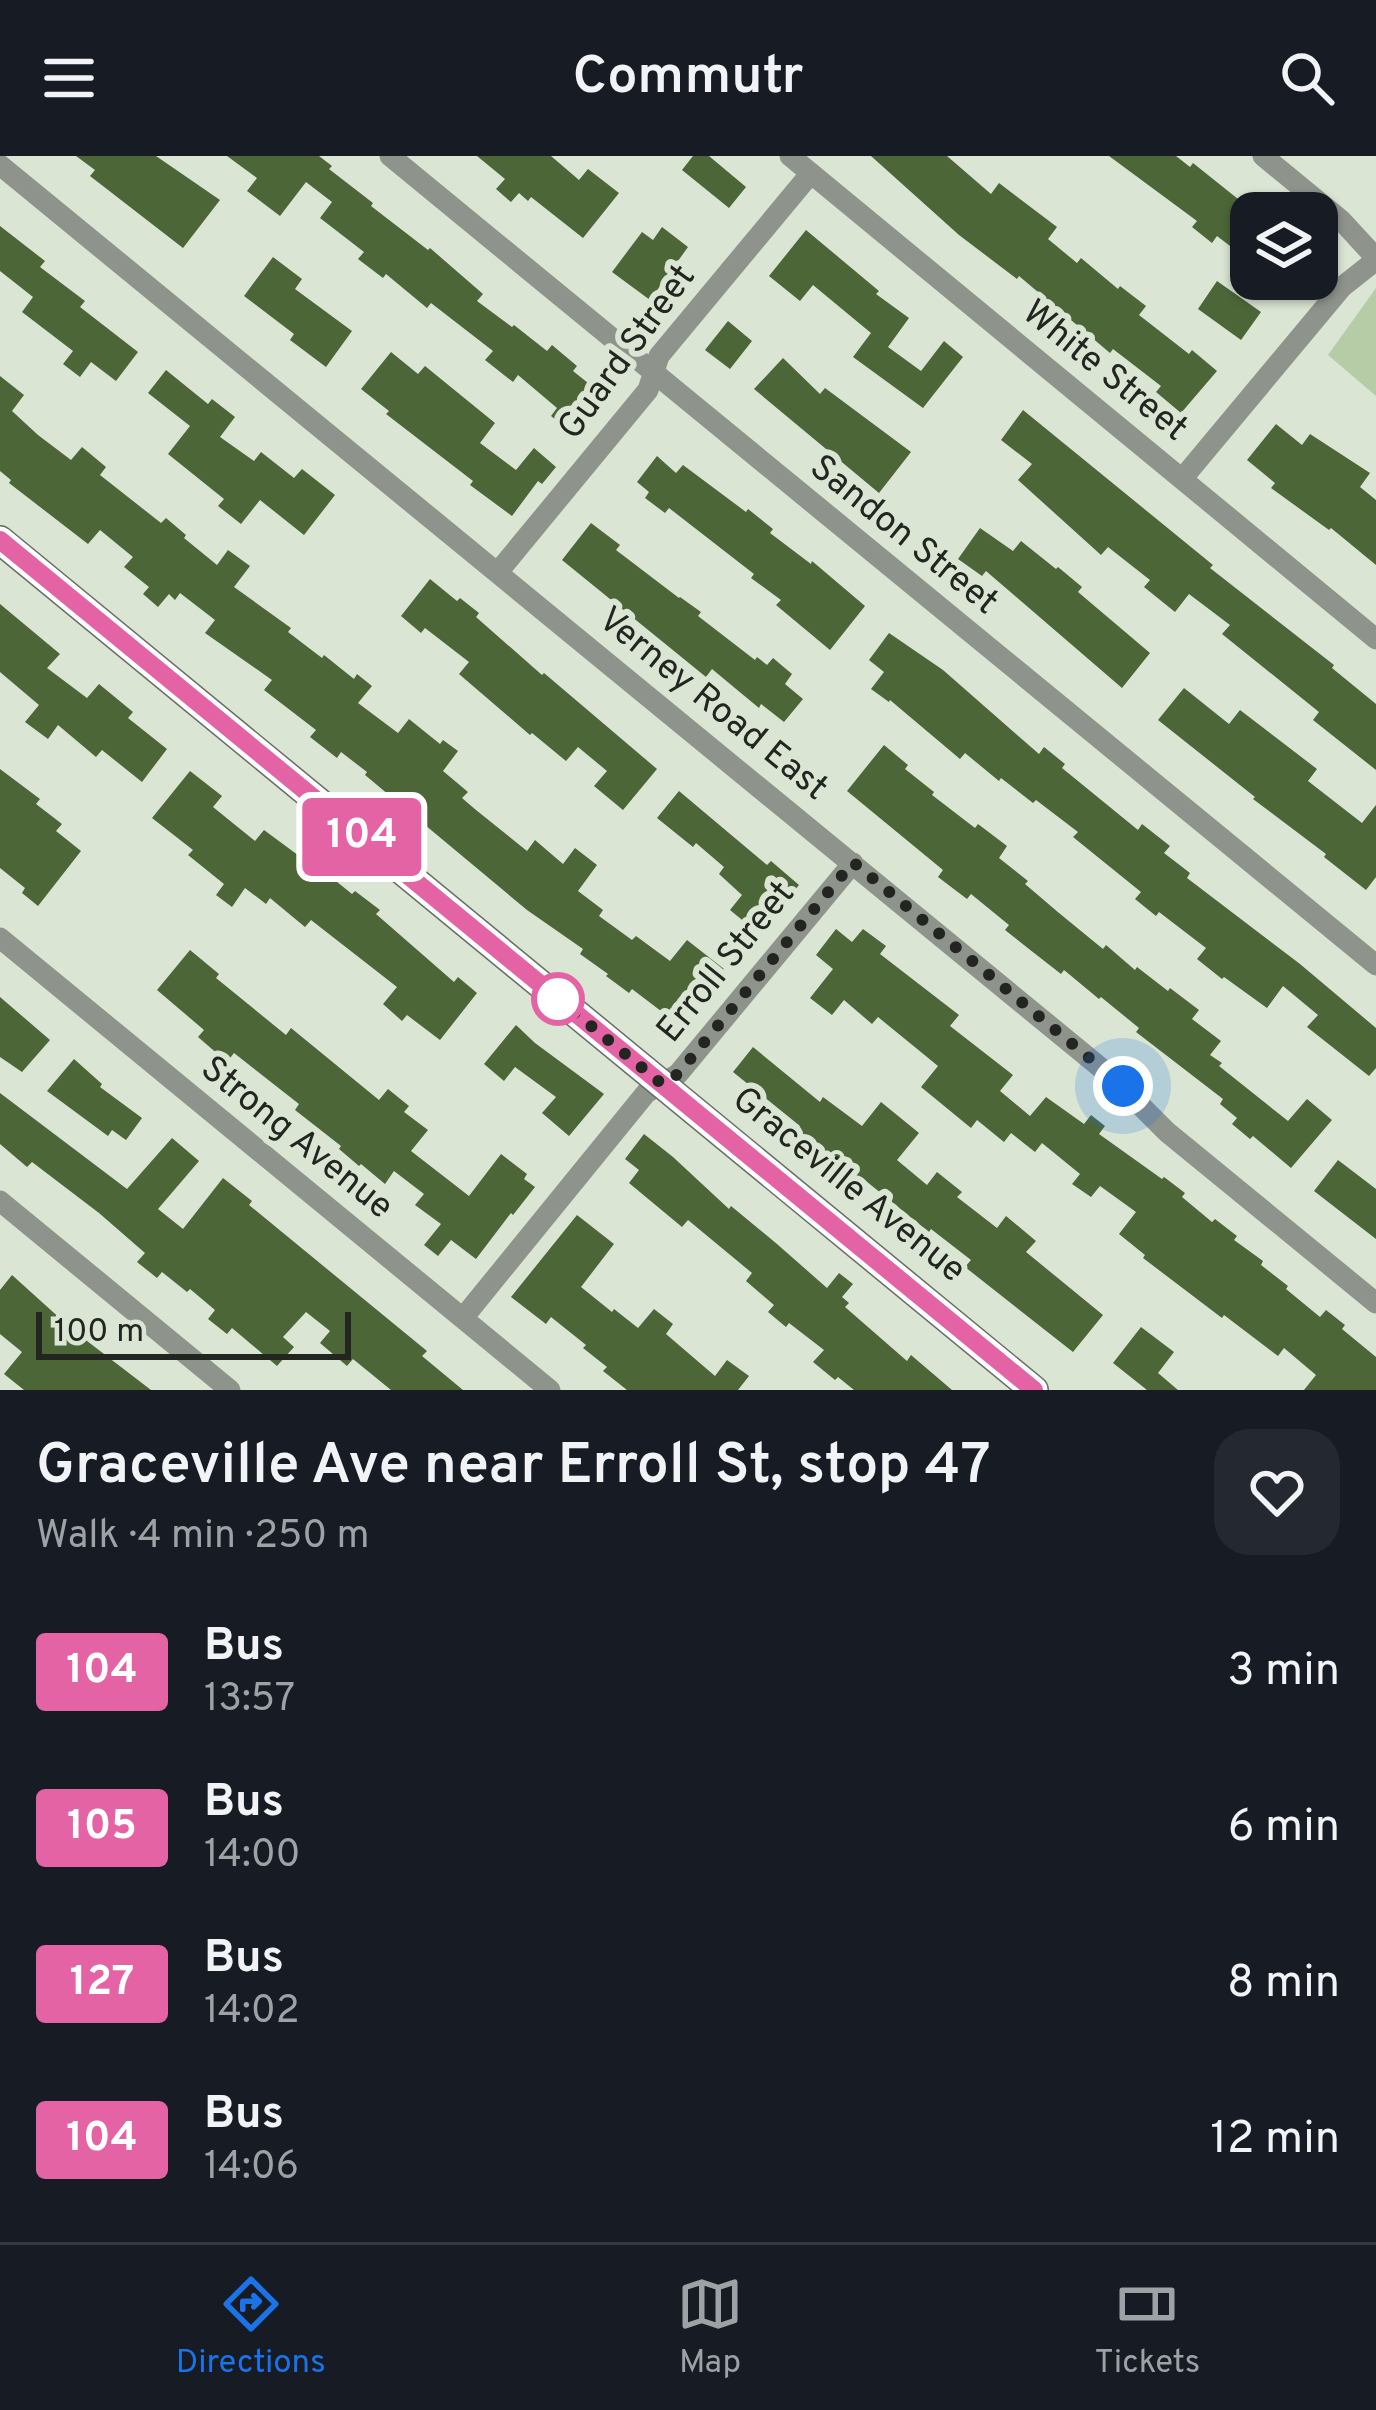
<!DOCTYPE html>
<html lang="en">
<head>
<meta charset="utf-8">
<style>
  body { margin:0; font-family:Overpass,sans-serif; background:#242831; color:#f1f3f6; height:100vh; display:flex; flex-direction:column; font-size:45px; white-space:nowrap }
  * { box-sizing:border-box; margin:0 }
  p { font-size:39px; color:#9ea1a6 }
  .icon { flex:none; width:66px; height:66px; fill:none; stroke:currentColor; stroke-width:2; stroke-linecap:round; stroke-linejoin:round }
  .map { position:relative; height:1234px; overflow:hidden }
  .side { display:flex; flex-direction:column; background:#171b24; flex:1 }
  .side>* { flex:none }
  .badge { padding:0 24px; border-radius:9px; font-size:42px; line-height:78px }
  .buttons { position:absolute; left:1230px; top:36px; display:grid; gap:24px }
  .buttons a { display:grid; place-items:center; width:108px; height:108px; border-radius:24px; background:#171b24; box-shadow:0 3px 9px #0004; font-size:60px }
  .scale { position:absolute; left:36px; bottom:30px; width:315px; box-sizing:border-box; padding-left:12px; border:6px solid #232620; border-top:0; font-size:33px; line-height:42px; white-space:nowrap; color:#232620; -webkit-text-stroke:9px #dae5d4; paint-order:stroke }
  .you { position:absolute; width:60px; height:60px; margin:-30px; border:9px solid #fff; border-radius:50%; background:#1a73e8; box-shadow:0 0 0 18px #1a73e833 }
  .map>.badge { position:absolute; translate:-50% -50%; box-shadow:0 0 0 6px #fff }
  .round { display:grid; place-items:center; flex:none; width:126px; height:126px; border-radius:36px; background:#242831 }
  .summary { display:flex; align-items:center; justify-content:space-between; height:204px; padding:0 36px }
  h1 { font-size:57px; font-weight:600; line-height:90px }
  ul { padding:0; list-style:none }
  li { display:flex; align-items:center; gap:36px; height:156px; padding:0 36px }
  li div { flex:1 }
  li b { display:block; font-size:45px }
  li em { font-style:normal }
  li .badge { min-width:132px; font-weight:700; text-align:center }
  header { display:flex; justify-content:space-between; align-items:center; height:156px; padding:0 36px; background:#171b24; font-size:54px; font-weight:600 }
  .dock { display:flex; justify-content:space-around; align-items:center; height:168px; border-top:3px solid #363941; background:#171b24; font-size:33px; color:#9ea1a6 }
  .dock a { display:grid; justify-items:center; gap:6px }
  .dock .selected { color:#1a73e8 }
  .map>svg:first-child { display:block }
</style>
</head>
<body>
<header><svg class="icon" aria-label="menu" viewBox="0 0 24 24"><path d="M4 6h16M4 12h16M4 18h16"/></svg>Commutr<svg class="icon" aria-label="search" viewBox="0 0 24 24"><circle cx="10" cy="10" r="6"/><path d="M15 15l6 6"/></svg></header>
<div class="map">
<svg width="1376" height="1234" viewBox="0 0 1376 1234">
  <rect width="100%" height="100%" fill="#dae5d4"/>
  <!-- green -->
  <path fill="#b6cca6" d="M1376,132V240L1328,199Z"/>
  <!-- building -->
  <path fill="#4c6638" d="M76,0H156L220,44L183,92L90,20L95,14Z
    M227,0H319L332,10L329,13L373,47L371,50L428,94L430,92L483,138L477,145L512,171L514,169L547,195L552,189L577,210L573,215L603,239L572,277L551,260L557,252L518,219L513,226L485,204L493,195L431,147L427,152L386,118L383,122L358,103L364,96L320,62L332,46L306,26L280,60L247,35L257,22Z
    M477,0H551L579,24L588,13L619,37L583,82L531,41L528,45L519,37L511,46L496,33L505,23Z
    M693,0H709L746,31L729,52L682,14Z
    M871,0H947L991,38L999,27L1057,71L1048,83L1077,107L1081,102L1118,133L1120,130L1146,150L1139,159L1189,198L1192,194L1217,215L1181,257L1156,236L1161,230L1113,193L1110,197L1019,120L1017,123L959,79Z
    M1109,0H1176L1190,11L1193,7L1248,51L1238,62L1251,73V106L1217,80L1212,87L1192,71L1197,65Z
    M0,70L45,105L40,111L85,145L80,151L138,196L116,225L91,206L80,221L63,208L73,195L22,156L33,141L0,115Z
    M662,71L688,91L650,144L612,116L642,76L653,84Z
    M806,74L879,135L876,138L909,162L888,191L921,215L944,185L963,201L923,252L853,201L871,177L813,129L800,145L769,120Z
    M273,101L302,123L295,133L352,175L326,211L290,184L294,178L244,140Z
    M1217,125L1261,156L1241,184L1198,153Z
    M728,165L752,185L730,213L705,194Z
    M391,196L418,218L425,210L495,267L480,287L516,314L534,292L556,311L542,328L538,325L512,360L470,329L473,325L386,258L389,255L361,233Z
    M783,202L820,238L825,232L911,296L879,337L754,233Z
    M166,214L208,248L212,243L235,261L220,281L254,305L261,296L294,322L302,313L335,339L304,379L260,344L241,368L218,350L224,343L168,298L190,270L148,237Z
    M0,220L24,239L12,255L38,279L71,304L82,291L106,311L100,319L161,367L166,362L186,379L184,382L217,409L228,394L250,410L234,431L291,472L288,476L322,502L324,499L354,523L357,518L372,530L358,547L398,577L409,563L440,588L443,584L458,595L443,615L468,636L462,642L476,654L527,695L535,684L563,708L575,692L597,709L578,735L603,754L599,760L632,784L636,780L670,805L687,784L724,813L699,844L701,846L682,871L632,833L629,837L606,820L608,818L580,798L583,793L527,754L365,619L367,616L341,596L337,602L310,581L316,574L264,534L272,524L205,477L215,464L180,437L175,444L169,438L158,451L143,438L149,431L124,411L133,401L100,374L88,388L9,327L11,324L0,315Z
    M1023,254L1213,409L1210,412L1334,509L1332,512L1376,548V614L1313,564L1319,556L1222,478L1230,469L1189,438L1175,456L1144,431L1150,424L1108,391L1101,399L1018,324L1032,308L1001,284Z
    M1276,268L1302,289L1310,278L1370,317L1360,331L1376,344V409L1331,372L1329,374L1271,332L1275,327L1247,304Z
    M657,300L676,317L683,309L746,356L748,353L773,373L770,377L811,408L812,405L865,450L830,494L776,449L781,444L751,422L754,418L669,352L665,357L645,342L649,336L637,326Z
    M591,367L620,389L616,394L679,442L680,441L701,456L698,460L755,504L757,501L767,509L773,502L792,518L785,528L803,543L784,566L761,548L759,552L712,513L706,521L562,404Z
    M980,372L1013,395L1021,385L1056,413L1058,411L1082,431L1078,436L1150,497L1122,532L986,415L982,420L958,403Z
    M430,423L457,445L460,442L479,457L476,461L542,519L544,517L657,613L623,654L594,630L607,615L578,591L566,605L532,577L530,579L459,518L469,506L425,472L421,477L401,460Z
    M0,448L60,498L47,512L87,542L99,528L133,556L128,562L167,593L142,626L102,594L96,601L58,569L48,583L25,566L39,549L0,516Z
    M889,477L943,514L1039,598L1044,591L1065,608L1062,612L1138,674L1142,668L1170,690L1164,697L1190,717L1187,722L1300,808L1376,872V912L1369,920L1307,871L1318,859L1283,830L1267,852L1224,821L1222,823L1197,803L1206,792L1159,756L1156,760L1135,743L1141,736L1073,681L1078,676L1036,644L1033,647L1001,622L999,625L965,597L960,603L890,544L889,546L871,533L884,516L869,504Z
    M1184,532L1229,568L1240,554L1317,613L1308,625L1362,667L1376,649V721L1366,734L1324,701L1326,698L1253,643L1255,641L1158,564Z
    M884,589L908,609L905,613L934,636L932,639L975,672L978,668L1007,690L999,702L1028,725L1025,728L1059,757L1103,793L1106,789L1135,814L1137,811L1168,835L1170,832L1199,854L1192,863L1221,885L1210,899L1222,907L1219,910L1288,965L1307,943L1332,964L1291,1012L1253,980L1250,983L1232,968L1237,962L1220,948L1223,943L1136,876L1139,872L1101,841L1099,843L1064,814L1061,818L1029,793L1005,774L1009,769L971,738L967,743L938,721L943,714L847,635Z
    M0,613L40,643L36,648L62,668L56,675L81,695L38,750L22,737L25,732L0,712Z
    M190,615L222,640L213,651L255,685L264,674L314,711L316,709L352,738L355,735L380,754L376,758L454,826L458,821L477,837L440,884L407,859L402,865L383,848L397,831L311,764L305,771L270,742L266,748L245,732L232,751L216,739L224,728L188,699L193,694L152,662Z
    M679,635L767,709L771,705L799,729L758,777L730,754L742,739L719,718L724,711L696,687L693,691L657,662Z
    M836,773L852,786L863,773L886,790L880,798L959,859L950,870L1013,919L1000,935L1030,960L1046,941L1084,968L1091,959L1105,970L1099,978L1162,1023L1164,1021L1185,1037L1182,1041L1212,1066L1215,1063L1237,1080L1234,1084L1263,1105L1261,1109L1288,1130L1286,1133L1320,1161L1326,1154L1345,1169L1342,1173L1376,1201V1234H1304L1316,1219L1284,1192L1278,1200L1224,1159L1222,1162L1143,1102L1145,1099L1119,1078L1136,1056L1100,1030L1091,1041L1072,1028L1080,1018L1042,987L1035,996L1011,977L1004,986L977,964L971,972L921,931L938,910L878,861L872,868L844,844L832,859L810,842L833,813L816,799Z
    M190,794L219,818L216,822L286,879L291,872L379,944L388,933L409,950L404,956L428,974L411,995L469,1040L501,998L527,1018L524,1023L535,1031L513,1059L511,1057L476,1103L451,1084L438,1100L424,1089L441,1068L415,1049L424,1038L394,1015L385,1028L361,1008L359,1010L339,993L341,990L295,954L299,948L234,897L227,906L198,881L204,874L157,834Z
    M0,841L50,884L22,916L0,901Z
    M516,869L535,887L604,938L569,980L542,957L556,941L515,911L504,925L484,908Z
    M753,891L820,946L823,941L862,970L881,946L919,977L897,1004L927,1029L937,1016L962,1036L957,1041L997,1072L1006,1060L1036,1085L1026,1096L1103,1159L1073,1196L965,1111L971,1104L931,1073L929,1076L861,1021L858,1026L816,993L817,991L797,975L800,970L733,916Z
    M74,903L102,928L100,931L142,962L126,984L112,974L108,980L47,935Z
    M0,937L127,1033L172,982L199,1005L158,1053L183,1073L223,1022L252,1045L249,1049L427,1195L422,1200L463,1234H391L353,1203L347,1210L320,1187L330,1175L306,1156L283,1181L294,1191L277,1210L232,1172L227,1178L208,1163L215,1154L190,1133L187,1136L162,1116L157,1122L137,1106L145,1097L99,1057L32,1006L27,1011L0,988Z
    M644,978L673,1001L729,1053L731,1050L777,1088L827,1132L839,1117L853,1128L842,1141L849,1147L845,1151L907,1205L911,1199L952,1234H854L838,1221L835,1224L813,1206L824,1194L789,1167L786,1171L768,1156L774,1149L746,1125L752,1117L688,1064L682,1071L629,1027L639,1014L625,1003Z
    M1338,1004L1376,1033V1083L1314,1035Z
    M577,1059L614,1088L581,1131L612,1156L614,1153L638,1172L654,1153L673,1168L666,1178L715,1220L727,1204L749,1220L738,1234H627L603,1215L607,1211L583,1192L586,1189L551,1161L546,1168L511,1141Z
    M12,1119L74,1175L151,1234H24L4,1218L22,1196L0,1178V1134Z
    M1141,1171L1174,1196L1158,1217L1178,1234H1147L1113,1207Z"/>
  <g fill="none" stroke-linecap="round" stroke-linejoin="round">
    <!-- street -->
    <path stroke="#8e938b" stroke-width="21" d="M390,0L1376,809
      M790,0L1376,483
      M1263,0L1341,64L1376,102
      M0,9L1112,921L1167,976L1376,1147
      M1182,323L1342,131L1376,104
      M498,416L648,234L659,200L811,17
      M0,782L550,1234
      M0,1045L230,1234
      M463,1162L646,937L678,918L853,707"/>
    <!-- secondary -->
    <path stroke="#676d63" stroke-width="30" d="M0,384L1034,1234"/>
  </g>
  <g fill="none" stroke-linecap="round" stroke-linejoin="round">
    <defs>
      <path id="line" d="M0,384L1034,1234"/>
    </defs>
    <!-- line casing -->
    <use href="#line" stroke="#fff" stroke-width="27"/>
    <!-- line -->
    <use href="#line" stroke="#e463a4" stroke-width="18"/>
    <!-- walk -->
    <path stroke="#232620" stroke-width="12" stroke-dasharray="0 21.6" d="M558,843L662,928L678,918L853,706L1123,930"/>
  </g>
  <!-- markers -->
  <circle fill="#fff" stroke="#e463a4" stroke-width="6" cx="558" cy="843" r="24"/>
  <g text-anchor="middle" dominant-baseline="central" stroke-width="12" stroke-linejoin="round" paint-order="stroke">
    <!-- street labels -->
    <g font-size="36" fill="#232620" stroke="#dae5d4">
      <text transform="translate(628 197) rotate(-54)">Guard Street</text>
      <text transform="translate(1104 216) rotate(39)">White Street</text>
      <text transform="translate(903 380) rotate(39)">Sandon Street</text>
      <text transform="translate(712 549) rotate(39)">Verney Road East</text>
      <text transform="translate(727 807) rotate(-51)">Erroll Street</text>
      <text transform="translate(296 983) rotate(39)">Strong Avenue</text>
      <text transform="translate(848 1030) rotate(39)">Graceville Avenue</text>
    </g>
  </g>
</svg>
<div class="buttons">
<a><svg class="icon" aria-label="layers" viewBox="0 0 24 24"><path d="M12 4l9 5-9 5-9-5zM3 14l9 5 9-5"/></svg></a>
</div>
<div class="scale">100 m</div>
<div class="you" style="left:1123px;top:930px"></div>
<b class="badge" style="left:362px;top:681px;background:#e463a4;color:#fff">104</b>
</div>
<section class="side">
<div class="summary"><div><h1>Graceville Ave near Erroll St, stop 47</h1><p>Walk · 4 min · 250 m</p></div><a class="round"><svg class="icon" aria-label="heart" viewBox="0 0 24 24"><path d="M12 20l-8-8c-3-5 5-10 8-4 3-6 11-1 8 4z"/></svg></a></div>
<ul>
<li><span class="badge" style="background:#e463a4;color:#fff">104</span><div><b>Bus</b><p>13:57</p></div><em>3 min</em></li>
<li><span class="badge" style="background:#e463a4;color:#fff">105</span><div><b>Bus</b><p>14:00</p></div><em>6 min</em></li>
<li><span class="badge" style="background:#e463a4;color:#fff">127</span><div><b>Bus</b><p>14:02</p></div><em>8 min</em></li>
<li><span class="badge" style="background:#e463a4;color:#fff">104</span><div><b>Bus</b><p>14:06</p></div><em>12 min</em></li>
</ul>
</section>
<nav class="dock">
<a class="selected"><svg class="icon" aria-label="directions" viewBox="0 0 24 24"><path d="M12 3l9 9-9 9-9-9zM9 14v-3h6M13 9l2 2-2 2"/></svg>Directions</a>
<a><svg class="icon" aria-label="map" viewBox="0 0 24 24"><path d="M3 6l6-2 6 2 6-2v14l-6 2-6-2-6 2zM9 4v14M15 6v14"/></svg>Map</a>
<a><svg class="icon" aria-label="tickets" viewBox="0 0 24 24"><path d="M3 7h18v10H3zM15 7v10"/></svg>Tickets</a>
</nav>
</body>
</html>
